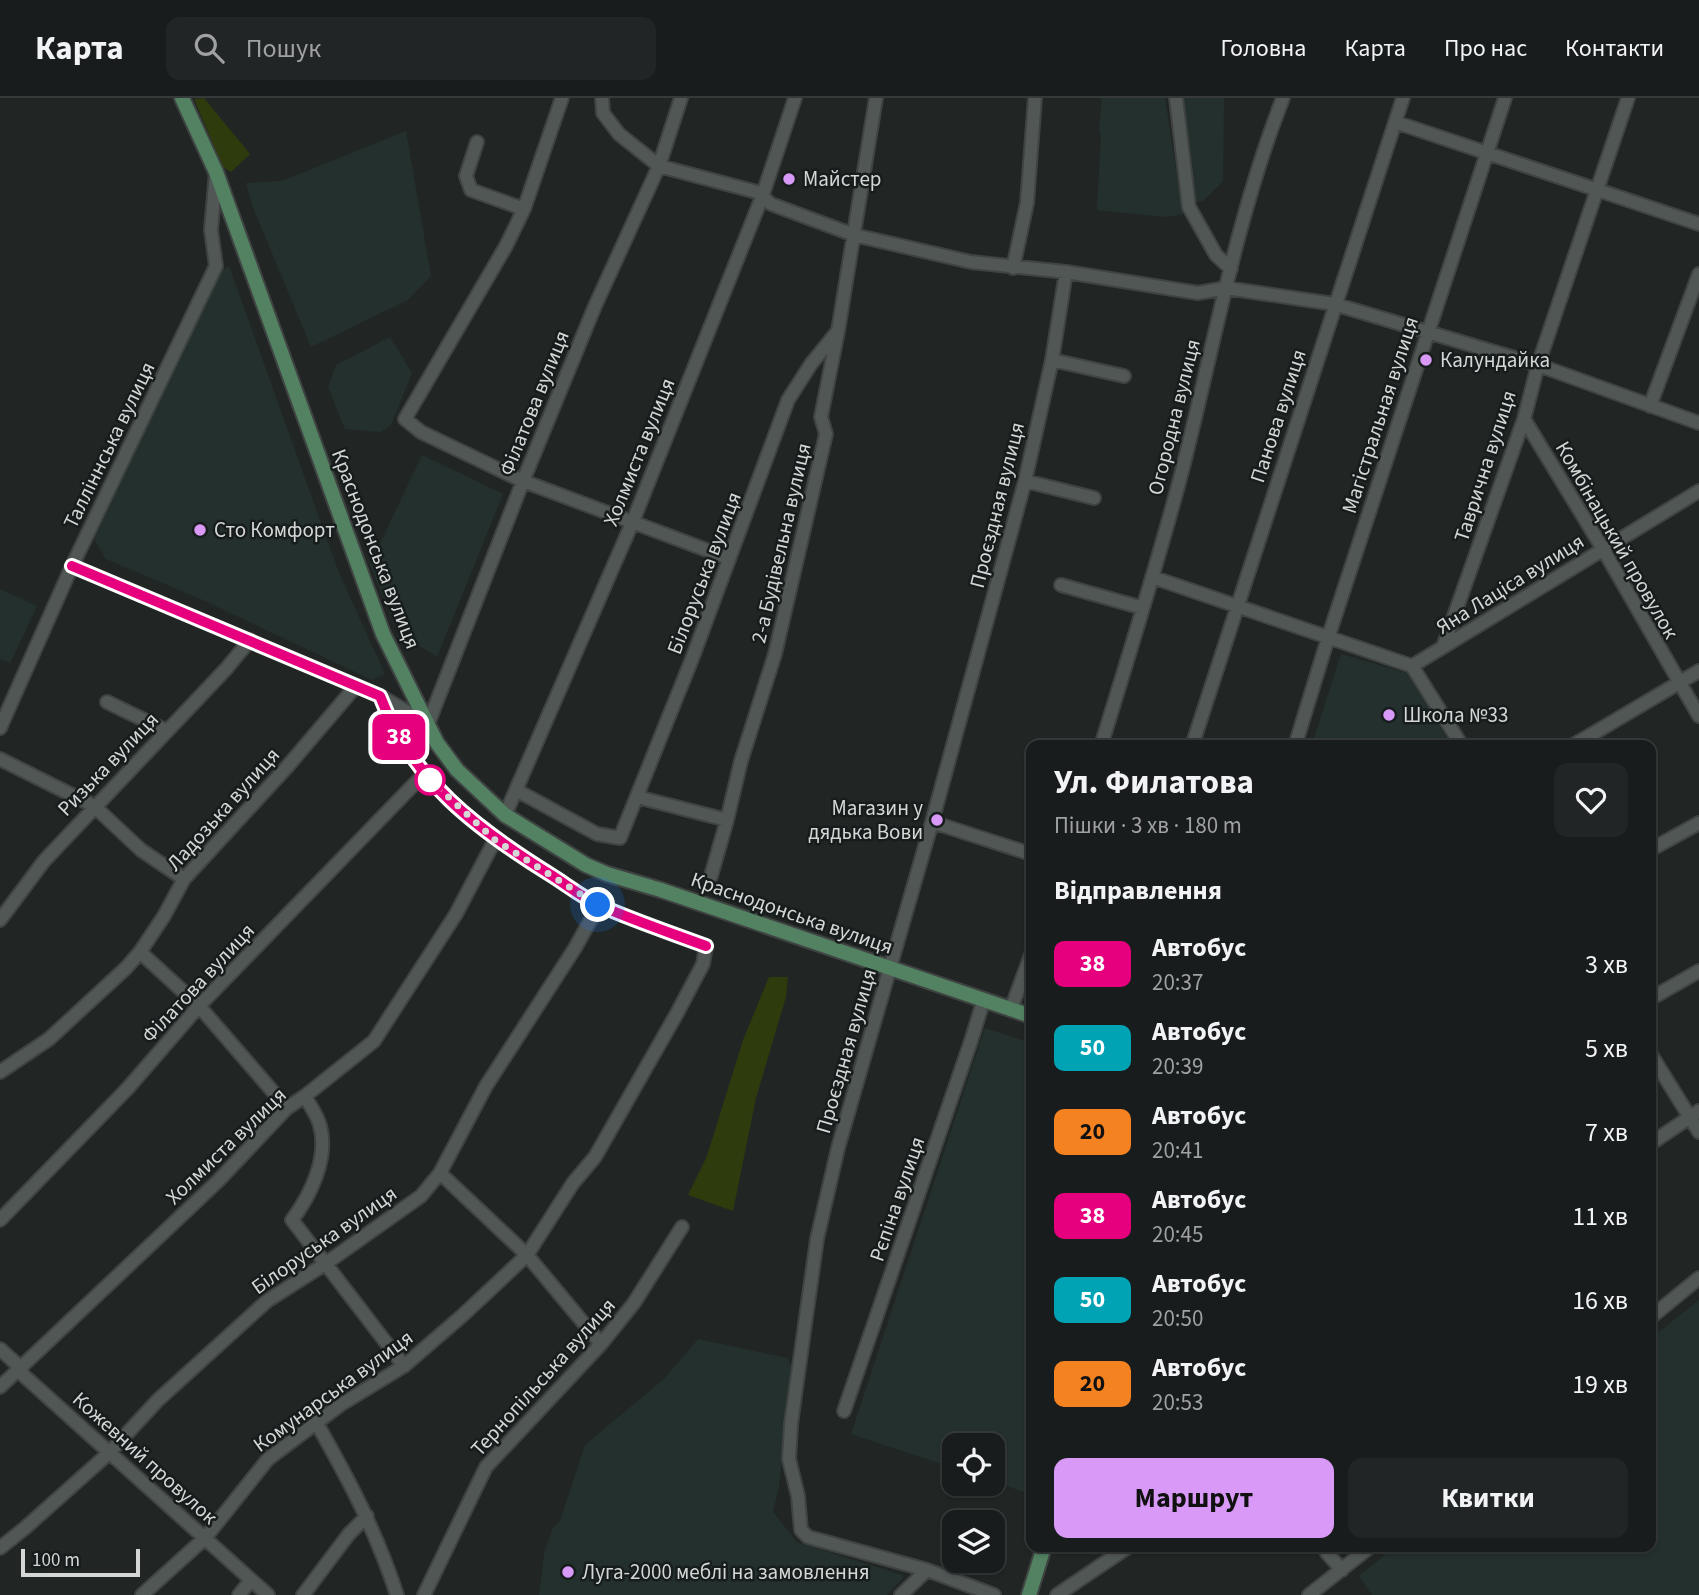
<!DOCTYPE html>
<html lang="uk">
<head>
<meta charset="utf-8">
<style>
  body { margin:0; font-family:"Source Sans 3",sans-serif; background:#222525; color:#f1f3f6; height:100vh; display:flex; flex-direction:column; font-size:26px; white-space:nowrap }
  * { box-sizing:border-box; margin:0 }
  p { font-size:23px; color:#9fa1a3 }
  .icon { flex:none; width:38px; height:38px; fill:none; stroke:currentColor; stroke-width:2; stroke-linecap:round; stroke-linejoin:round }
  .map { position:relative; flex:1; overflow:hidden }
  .side { position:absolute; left:1026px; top:642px; width:630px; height:812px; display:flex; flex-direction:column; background:#191c1c; border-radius:14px; box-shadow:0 2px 5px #0004,0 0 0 2px #373a3b }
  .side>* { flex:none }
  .badge { padding:0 14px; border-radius:10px; font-size:24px; line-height:46px }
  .controls { position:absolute; left:942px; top:1335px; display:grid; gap:14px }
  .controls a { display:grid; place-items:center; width:63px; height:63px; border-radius:14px; background:#191c1c; box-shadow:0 2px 5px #0004,0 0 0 2px #373a3b; font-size:35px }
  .scale { position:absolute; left:21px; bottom:18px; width:119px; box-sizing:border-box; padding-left:7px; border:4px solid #d4d7d6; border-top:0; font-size:19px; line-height:24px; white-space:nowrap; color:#d4d7d6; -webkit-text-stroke:5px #171d1c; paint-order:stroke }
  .you { position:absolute; width:35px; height:35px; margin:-18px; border:5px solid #fff; border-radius:50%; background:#1a73e8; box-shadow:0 0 0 10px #1a73e833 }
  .map>.badge { position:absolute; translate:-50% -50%; box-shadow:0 0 0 4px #fff }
  h2 { padding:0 28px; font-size:26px; line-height:63px }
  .round { display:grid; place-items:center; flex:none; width:74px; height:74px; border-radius:14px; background:#222525 }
  .headline { display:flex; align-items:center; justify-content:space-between; height:119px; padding:0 28px }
  h1 { font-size:33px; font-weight:700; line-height:52px }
  .button { display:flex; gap:14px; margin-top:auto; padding:14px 28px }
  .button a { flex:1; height:80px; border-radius:14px; background:#d99af7; color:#111; font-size:28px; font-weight:700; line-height:80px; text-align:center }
  .button a+a { background:#222525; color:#f1f3f6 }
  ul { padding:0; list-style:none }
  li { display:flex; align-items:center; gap:21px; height:84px; padding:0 28px }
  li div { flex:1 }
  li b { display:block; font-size:26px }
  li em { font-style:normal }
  li .badge { min-width:77px; font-weight:700; text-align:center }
  header { display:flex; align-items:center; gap:42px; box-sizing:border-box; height:98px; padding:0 35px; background:#191c1c; border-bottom:2px solid #373a3b }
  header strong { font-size:33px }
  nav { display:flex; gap:38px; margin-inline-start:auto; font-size:24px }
  .search { width:490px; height:63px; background:#222525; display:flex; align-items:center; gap:18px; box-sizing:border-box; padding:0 24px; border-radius:14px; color:#9fa1a3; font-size:26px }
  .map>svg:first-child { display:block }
</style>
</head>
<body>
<header>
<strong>Карта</strong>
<div class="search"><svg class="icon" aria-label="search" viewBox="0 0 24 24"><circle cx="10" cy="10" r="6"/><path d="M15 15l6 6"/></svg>Пошук</div>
<nav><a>Головна</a><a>Карта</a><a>Про нас</a><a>Контакти</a></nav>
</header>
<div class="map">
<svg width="1699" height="1497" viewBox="0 0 1699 1497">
  <rect width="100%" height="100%" fill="#212625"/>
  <!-- built -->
  <path fill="#24302d" d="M1102,0H1165L1183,116L1166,119L1097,112L1101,38L1099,33Z
    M1180,0H1224L1223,83L1203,103L1194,104Z
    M406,33L431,178L408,202L311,249L252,107L246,85L282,83Z
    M229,168L339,475L385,576L372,582L205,503L106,461L94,441L221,172Z
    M390,239L412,275L391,327L381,334L345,331L328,289L336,267Z
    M422,357L503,396L437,559L415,545L412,535L396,530L370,467Z
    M0,491L37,508L10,565L0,561Z
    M1341,556L1407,575L1451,647H1312Z
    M985,930L1031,945V1396L992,1383V1348H954V1370L851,1336Z
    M1699,1202V1497H1372L1359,1478L1395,1449H1650V1241Z
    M698,1241L787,1260L792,1269L779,1388L773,1414L797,1444L902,1477L903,1480L887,1497H539L544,1456L553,1429L560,1423L585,1347L664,1281Z"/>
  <!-- green -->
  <path fill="#2d3b0d" d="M204,0L250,56L231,74L223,69L194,1Z
    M769,879H788L786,899L756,1000L733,1113L688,1097L707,1058L743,942Z"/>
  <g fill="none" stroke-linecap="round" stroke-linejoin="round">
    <defs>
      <path id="minor" d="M562,0L524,111L506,148L405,321L421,334L523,383L728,460
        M602,0L603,15L619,36L659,68L757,94L771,106L854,137L971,164L1066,174L1198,195L1226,190L1334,206L1538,267L1699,325
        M1176,0L1189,109L1216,157L1231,171
        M1395,24L1699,126
        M477,44L466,78L471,92L524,111
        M1013,170L1027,105L1035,0
        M1052,262L1124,278
        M1650,308L1699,176
        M1524,321L1603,451L1699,618
        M1025,383L1094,400
        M72,468L380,598C412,681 473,729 546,774C564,785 582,800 601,808C635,823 671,835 706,848L703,866L676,917L595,1059L573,1085L527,1157L463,1217L404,1268L340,1307L268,1361L205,1440L142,1497
        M1152,479L1412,568
        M1061,487L1143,510
        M1443,549L1524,321L1538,267L1628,0
        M1412,568L1699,393
        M1412,568L1462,648
        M380,598L428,626L523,383L595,208L659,68L681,0
        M107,604L167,633
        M0,630L72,468L216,168L211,132L216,74
        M1101,648C1129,556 1158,465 1182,373C1214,248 1236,120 1283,0
        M1192,648L1403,0
        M1295,648L1328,540L1505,0
        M1572,648L1699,573
        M0,661L94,708L141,752L184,781
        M516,692L597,736L620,740L692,561L788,302L811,266L837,234
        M637,699L727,722L741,663L775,556L826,336L821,319L838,233L876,0
        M505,717L633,423L762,99L795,0
        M932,724L1031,756
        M1650,752L1699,725
        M711,778L727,722
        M0,822L44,763L226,571L250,542
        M140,854L199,908L287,1010
        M1650,901L1699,873
        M1011,911L1031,857
        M1650,955L1699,1034
        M0,974L49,941L126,870L140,854L164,818L184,781L287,669L356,588
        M305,998C310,1008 318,1018 320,1028C329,1060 310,1098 292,1122L404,1268
        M1650,1046L1699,1013
        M440,1075L527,1157L601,1246
        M0,1122L128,990L199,908L424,676
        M1650,1220L1699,1180
        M0,1251L22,1271V1276L268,1497
        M0,1289L218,1083L287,1010L305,998L374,943L456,816L495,742
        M844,1313L971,943L984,901
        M316,1324C349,1382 376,1433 397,1497
        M1330,1449L1327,1455L1342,1472
        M0,1450L25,1430L109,1355L158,1302L267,1203L325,1166L421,1098L440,1075L486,988L575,850L599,807
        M239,1497L251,1482
        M303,1497L349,1436L367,1418
        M424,1497L486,1369L601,1246L634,1205L682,1129
        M901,1497L927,1472
        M994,1497L927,1472L808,1439L801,1432L798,1398L789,1361L791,1326L817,1141L838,1050L932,724L1025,383L1052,262L1066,174
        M1057,1497L1128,1449
        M1309,1497L1370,1449"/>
      <path id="major" d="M182,0L216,74L383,536L437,645L457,672L505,717L586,767L607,776L661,792L1031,918
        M1029,1497L1044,1449"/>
    </defs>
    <!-- minor casing -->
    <use href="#minor" stroke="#3f4342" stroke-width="16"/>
    <!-- major casing -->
    <use href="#major" stroke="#3f4342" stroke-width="18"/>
    <!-- minor -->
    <use href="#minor" stroke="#515755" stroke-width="12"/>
    <!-- major -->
    <use href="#major" stroke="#528262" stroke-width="14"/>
  </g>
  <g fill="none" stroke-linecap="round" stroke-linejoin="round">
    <defs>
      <path id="line" d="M72,468L380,598C412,683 477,731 551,777C567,787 583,800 601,808C635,823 671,835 706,848"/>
    </defs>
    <!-- line casing -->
    <use href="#line" stroke="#fff" stroke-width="16"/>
    <!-- line -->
    <use href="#line" stroke="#e6007e" stroke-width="10"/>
    <!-- walk -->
    <path stroke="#d4d7d6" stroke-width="7" stroke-dasharray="0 12.6" d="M430,682L495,742L598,807"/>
  </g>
  <!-- markers -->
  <g fill="#d99af7" stroke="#171d1c" stroke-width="2.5">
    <circle cx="789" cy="81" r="7"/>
    <circle cx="1426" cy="262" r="7"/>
    <circle cx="200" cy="432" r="7"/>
    <circle cx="1389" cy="617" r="7"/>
    <circle cx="937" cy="722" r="7"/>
    <circle cx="568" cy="1474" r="7"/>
  </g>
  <circle fill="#fff" stroke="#e6007e" stroke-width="3.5" cx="430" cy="682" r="14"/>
  <g text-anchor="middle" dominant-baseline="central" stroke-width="5" stroke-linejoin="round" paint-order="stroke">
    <!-- poi labels -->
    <g font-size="21" fill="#d4d7d6" stroke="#171d1c" text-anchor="start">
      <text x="803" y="81">Майстер</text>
      <text x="1440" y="262">Калундайка</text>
      <text x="214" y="432">Сто Комфорт</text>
      <text x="1403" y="617">Школа №33</text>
      <text x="923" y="710" text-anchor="end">Магазин у<tspan x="923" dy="24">дядька Вови</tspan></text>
      <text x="582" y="1474">Луга-2000 меблі на замовлення</text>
    </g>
    <!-- street labels -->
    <g font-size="21" fill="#d4d7d6" stroke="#171d1c">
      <text transform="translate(534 305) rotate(-68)">Філатова вулиця</text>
      <text transform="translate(1380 317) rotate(-72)">Магістральная вулиця</text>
      <text transform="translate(1278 318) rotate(-72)">Панова вулиця</text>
      <text transform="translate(1174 319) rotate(-76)">Огородна вулиця</text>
      <text transform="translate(109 347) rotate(-64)">Талліннська вулиця</text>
      <text transform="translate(639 354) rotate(-68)">Холмиста вулиця</text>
      <text transform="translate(1485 368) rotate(-72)">Таврична вулиця</text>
      <text transform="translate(997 407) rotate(-76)">Проєздная вулиця</text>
      <text transform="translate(1617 442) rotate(60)">Комбінацький провулок</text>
      <text transform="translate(781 445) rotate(-77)">2-а Будівельна вулиця</text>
      <text transform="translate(376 451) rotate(69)">Краснодонська вулиця</text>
      <text transform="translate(704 475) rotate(-69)">Білоруська вулиця</text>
      <text transform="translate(1510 486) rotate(-32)">Яна Лаціса вулиця</text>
      <text transform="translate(108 666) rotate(-46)">Ризька вулиця</text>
      <text transform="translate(223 711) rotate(-48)">Ладозька вулиця</text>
      <text transform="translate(792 815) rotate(19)">Краснодонська вулиця</text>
      <text transform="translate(198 885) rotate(-47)">Філатова вулиця</text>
      <text transform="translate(846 953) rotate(-74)">Проєздная вулиця</text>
      <text transform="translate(226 1048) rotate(-44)">Холмиста вулиця</text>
      <text transform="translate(897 1101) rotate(-71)">Рєпіна вулиця</text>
      <text transform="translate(324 1142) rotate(-35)">Білоруська вулиця</text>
      <text transform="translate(543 1279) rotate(-48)">Тернопільська вулиця</text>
      <text transform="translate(333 1293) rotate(-36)">Комунарська вулиця</text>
      <text transform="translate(145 1360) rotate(42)">Кожевний провулок</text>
    </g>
  </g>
</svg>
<div class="controls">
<a><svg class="icon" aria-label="locate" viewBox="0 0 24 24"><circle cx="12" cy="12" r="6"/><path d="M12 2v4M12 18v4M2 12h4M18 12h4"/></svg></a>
<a><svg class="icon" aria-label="layers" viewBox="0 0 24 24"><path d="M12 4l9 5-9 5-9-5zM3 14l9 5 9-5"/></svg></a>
</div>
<div class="scale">100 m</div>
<div class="you" style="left:598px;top:807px"></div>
<b class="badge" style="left:399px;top:639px;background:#e6007e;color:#fff">38</b>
<section class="side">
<div class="headline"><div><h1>Ул. Филатова</h1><p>Пішки · 3 хв · 180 m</p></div><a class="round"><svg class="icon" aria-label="heart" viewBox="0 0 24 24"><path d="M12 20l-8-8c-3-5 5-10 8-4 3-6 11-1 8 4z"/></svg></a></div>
<h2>Відправлення</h2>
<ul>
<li><span class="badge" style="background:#e6007e;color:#fff">38</span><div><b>Автобус</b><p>20:37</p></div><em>3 хв</em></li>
<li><span class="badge" style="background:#00a3b4;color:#fff">50</span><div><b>Автобус</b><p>20:39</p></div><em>5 хв</em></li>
<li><span class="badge" style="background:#f58220;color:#111">20</span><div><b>Автобус</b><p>20:41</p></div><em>7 хв</em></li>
<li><span class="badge" style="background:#e6007e;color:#fff">38</span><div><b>Автобус</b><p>20:45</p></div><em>11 хв</em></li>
<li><span class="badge" style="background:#00a3b4;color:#fff">50</span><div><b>Автобус</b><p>20:50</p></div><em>16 хв</em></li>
<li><span class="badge" style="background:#f58220;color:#111">20</span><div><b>Автобус</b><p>20:53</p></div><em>19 хв</em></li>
</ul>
<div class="button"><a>Маршрут</a><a>Квитки</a></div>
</section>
</div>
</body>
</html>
